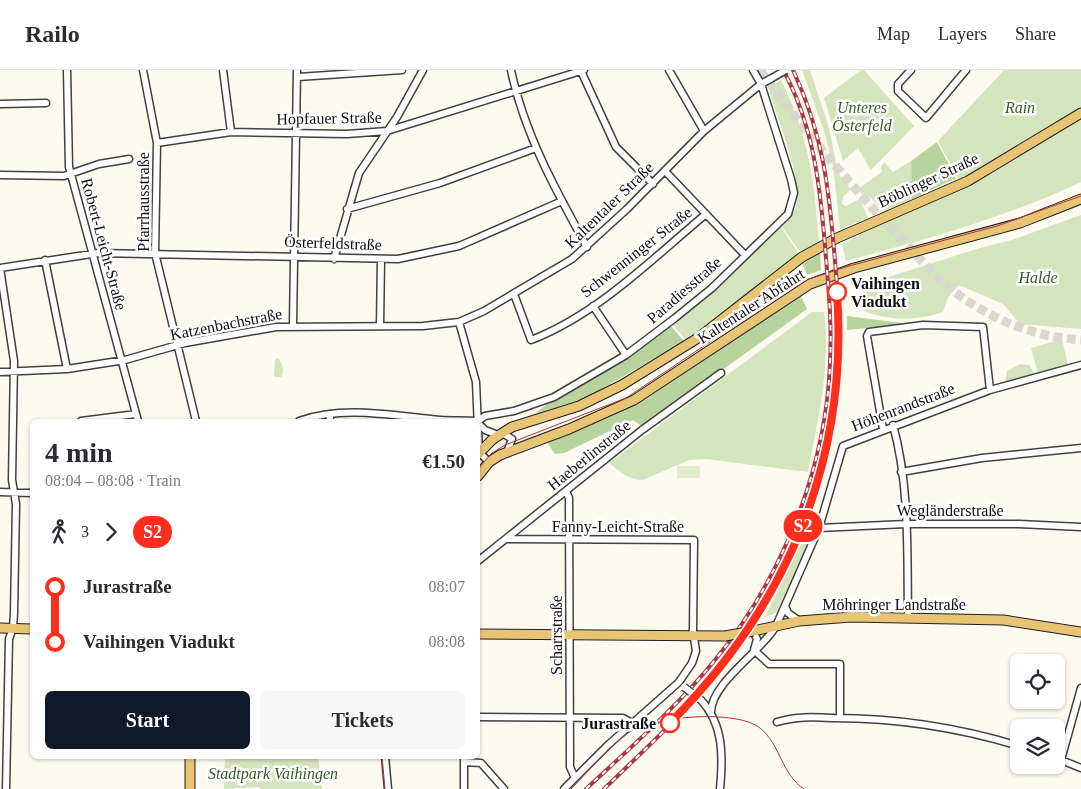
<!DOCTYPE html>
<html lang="en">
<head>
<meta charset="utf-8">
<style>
  body { margin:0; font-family:"Times New Roman",serif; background:#f7f7f7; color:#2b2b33; height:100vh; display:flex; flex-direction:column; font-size:19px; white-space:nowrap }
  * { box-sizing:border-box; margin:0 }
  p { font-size:16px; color:#7c7c81 }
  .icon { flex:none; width:28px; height:28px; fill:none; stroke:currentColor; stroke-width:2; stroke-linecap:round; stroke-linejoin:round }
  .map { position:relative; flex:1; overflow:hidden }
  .details { position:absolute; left:30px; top:349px; width:450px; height:340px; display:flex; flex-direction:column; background:#fff; border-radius:8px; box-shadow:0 1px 4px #0004 }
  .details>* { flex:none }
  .badge { padding:0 10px; border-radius:16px; font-size:18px; line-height:32px }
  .fabs { position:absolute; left:1010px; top:584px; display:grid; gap:10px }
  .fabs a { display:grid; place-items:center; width:55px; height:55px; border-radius:8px; background:#fff; box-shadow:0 1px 4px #0004; font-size:25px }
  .map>.badge { position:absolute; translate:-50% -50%; box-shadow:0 0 0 2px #fff }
  .legs { display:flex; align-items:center; gap:8px; height:55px; padding:0 15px; font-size:16px }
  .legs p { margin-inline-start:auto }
  .summary { display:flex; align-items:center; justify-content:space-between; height:85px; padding:0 15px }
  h1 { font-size:28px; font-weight:700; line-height:38px }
  .primary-button { display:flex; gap:10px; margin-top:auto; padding:10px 15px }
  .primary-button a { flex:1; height:58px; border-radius:8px; background:#111827; color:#fff; font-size:20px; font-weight:700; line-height:58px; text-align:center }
  .primary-button a+a { background:#f7f7f7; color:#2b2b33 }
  ul { padding:0 15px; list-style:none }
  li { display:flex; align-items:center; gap:18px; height:55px; font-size:19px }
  li i { display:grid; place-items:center; width:8px; height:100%; margin:0 6px; background:currentColor }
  li i::after { content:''; width:12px; height:12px; margin:-6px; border:4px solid; border-radius:50%; background:#fff }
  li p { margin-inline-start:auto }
  li:first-child i { background:linear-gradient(#0000 50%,currentColor 0) }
  li:last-child i { background:linear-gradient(currentColor 50%,#0000 0) }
  header { display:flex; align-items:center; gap:30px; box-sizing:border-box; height:70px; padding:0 25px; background:#fff; border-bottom:1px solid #e1e1e2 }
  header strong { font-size:24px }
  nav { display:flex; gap:28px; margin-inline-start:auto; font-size:18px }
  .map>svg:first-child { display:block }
</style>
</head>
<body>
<header>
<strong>Railo</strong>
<nav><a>Map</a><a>Layers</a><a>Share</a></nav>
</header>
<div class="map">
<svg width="1081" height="719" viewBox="0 0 1081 719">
  <rect width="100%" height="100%" fill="#fdfaf0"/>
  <!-- green -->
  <path fill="#d4e4bd" d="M802,0H810L829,58L838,103L851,119L843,127L842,134L846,136L860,129L868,148L840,159L833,96L824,61Z
    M861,0H864L914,56L871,100L858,78L843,91L824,28Z
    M1004,0H1081V112C1005,148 927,169 846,191L842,174L961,114L938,71Z
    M781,10C810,70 814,108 819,173L801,183L782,157C786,152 791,147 794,141C807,119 777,48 770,23L771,15Z
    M911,91L912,129L884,141L870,127H864L858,119L882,102L881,97L884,92L893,102Z
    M1081,145V259L1020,254L1003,234L959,215L948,227L943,242C919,251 885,251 862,240L863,215L983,177L1012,170Z
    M781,157L799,184L738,233L686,270L672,254Z
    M812,242H824C831,296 818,349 808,402L706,389L689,390L643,410C629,410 620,402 609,393Z
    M1062,269L1068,295L1038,303L1031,278Z
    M278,288C282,292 285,302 281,307H276L274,306L275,290Z
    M1020,294L1029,295L1035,304L1005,313L1007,301Z
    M805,466L811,468L776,543L765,547Z
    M225,686H318L322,719H260L259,717L224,719Z"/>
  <!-- forest -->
  <path fill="#b9d39e" d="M937,72L956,108L912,129L911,91Z
    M820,183L821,200L807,205L802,193Z
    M801,226L807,239L643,357L633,350L564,383L555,384L547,372L623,340Z
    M847,246L910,254L847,260Z
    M670,255L684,271L586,328L535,344C549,330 564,326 581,316C612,298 641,277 670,255Z"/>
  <!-- pitch -->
  <path fill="#e4ecce" d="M677,396H700V408H677Z"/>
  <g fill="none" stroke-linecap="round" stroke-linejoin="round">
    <!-- major-tunnel -->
    <path stroke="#d9d7ce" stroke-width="9" stroke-dasharray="9 4.5" stroke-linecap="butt" d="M760,0C802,57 847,112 896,163C920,189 943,217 974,235C1007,256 1042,267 1081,270"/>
    <defs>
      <path id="minor" d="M67,0L69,97L138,351
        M143,0L157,73L155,183L196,351
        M223,0L231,62
        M511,0C524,63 556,121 587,177
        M669,0L704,61
        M911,0L898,14V21L926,48L966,0
        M581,1L616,77L653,114
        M298,7L402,0
        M0,34L46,33
        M157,73L231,62L347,64L387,61L584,0
        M665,101L744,184
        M0,105L64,106L99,94L129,89
        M347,139L440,113L536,78
        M334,189L359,103L397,47L423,0
        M45,190L67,299
        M0,198L98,183L398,189L459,176L562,131
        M0,198L14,291L12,410L16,434L14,543L13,558L9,569L6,719
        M514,224L531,270C598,244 652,189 706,144
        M593,236L626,285
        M459,252L476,312L479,382L489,392
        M293,255L297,0
        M380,256L381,189
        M0,302L67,299L125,290L185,273L276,257L423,256L459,252L484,241L572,189L627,139L704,61L761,14L772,8
        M330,344V351
        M81,351L136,344
        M299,351C344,335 394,346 440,350C453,351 465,350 478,351
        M478,351L485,346L514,341L554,327L626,285L675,248L712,218L788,144L794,123L791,109L761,14L753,0
        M478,353L485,360L498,365
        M893,355C910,416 907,485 908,547
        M883,359L867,266L869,262L923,255L983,257L990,320
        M502,363L512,369L507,382
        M901,402L982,388L1081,378
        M566,421L569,428L570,697L575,708
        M0,422L32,423
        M819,458L906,454H1019L1081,457
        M506,469L694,470L693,561L696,581L692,593L679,612L608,675L564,719
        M478,491L642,360L721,303
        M785,536L788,543L799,551
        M753,561L757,569L754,580
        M754,580L769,594H840V648
        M701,630C724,655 723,687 720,719
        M711,642C711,613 762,581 776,556L819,458L843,376L990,320L1081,295
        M478,647L623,648L632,653
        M777,652C796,646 814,647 834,648C896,648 960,658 1019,676
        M385,686L388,719
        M1056,688L1081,698
        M1061,690L1081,618
        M464,692L481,693L504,719
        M464,719V686"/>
      <path id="major" d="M478,384L493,369L512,357L579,336L622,315L698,268L802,187L837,168L968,111L1081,43
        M478,406L489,392L500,385L569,359L634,330L810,214L854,198L1020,153L1081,129
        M0,558L32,559
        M753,561L799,551L851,547L1003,550L1081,562
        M478,564L725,566
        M190,719V686"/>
    </defs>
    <!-- minor casing -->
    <use href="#minor" stroke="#414141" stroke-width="9"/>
    <!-- major casing -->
    <use href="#major" stroke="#1f1f1f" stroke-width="11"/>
    <!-- minor -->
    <use href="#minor" stroke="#fff" stroke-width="6"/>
    <!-- major -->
    <use href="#major" stroke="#e8c475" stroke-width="9"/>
    <!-- tram -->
    <path stroke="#ad3644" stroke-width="1" d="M478,399L492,383L505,375L626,328L774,229L809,209L849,196L997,156L1081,126
      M382,686L385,719
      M571,719C589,701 607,678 628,663C651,646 737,639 760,658C781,675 781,704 804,719"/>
    <defs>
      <path id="rail" d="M586,719C630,678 677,637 715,590C782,508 826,399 830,293C832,258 829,223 826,188C821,124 815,57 783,0
        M604,719C642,682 683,645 716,604C787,517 833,407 839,295C841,260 838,225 835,191C829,119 824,67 793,0"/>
    </defs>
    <!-- rail casing -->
    <use href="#rail" stroke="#ad3644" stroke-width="4"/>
    <!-- rail -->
    <use href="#rail" stroke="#fff" stroke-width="2" stroke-dasharray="5.5" stroke-linecap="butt"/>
    <defs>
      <path id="minor-bridge" d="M772,8L786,0
        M684,617L701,630"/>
      <path id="major-bridge" d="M725,566L753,561"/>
    </defs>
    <!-- minor-bridge casing -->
    <use href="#minor-bridge" stroke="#414141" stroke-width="9" stroke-linecap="butt"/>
    <!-- major-bridge casing -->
    <use href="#major-bridge" stroke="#1f1f1f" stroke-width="11" stroke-linecap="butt"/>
    <!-- minor-bridge -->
    <use href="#minor-bridge" stroke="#fff" stroke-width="6"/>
    <!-- major-bridge -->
    <use href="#major-bridge" stroke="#e8c475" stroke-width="9"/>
  </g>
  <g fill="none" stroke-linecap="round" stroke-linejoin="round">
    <defs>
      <path id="line-1" d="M670,653C788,535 849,389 837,222"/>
    </defs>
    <!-- line-1 casing -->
    <use href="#line-1" stroke="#fff" stroke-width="11"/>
    <!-- line-1 -->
    <use href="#line-1" stroke="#ff2e1d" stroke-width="8"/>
  </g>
  <!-- markers -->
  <g fill="#fff" stroke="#ff2e1d" stroke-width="2.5">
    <circle cx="837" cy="222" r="9"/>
    <circle cx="670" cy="653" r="9"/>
  </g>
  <g text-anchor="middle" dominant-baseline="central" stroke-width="5" stroke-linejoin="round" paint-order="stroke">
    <!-- park labels -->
    <g font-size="16" font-style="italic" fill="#355d26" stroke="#fff">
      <text x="862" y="37">Unteres<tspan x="862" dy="18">Österfeld</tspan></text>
      <text x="1020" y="37">Rain</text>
      <text x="1038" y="207">Halde</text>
      <text x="273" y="703">Stadtpark Vaihingen</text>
    </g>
    <!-- street labels -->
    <g font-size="16" fill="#0e0e0e" stroke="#fff">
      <text transform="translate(329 48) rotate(-1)">Hopfauer Straße</text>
      <text transform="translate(928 110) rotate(-25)">Böblinger Straße</text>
      <text transform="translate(143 132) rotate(-90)">Pfarrhausstraße</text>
      <text transform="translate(609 135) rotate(-44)">Kaltentaler Straße</text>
      <text transform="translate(333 173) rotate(2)">Österfeldstraße</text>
      <text transform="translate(104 174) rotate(75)">Robert-Leicht-Straße</text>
      <text transform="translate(636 182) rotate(-38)">Schwenninger Straße</text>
      <text transform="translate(684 220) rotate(-41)">Paradiesstraße</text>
      <text transform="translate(751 236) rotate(-33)">Kaltentaler Abfahrt</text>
      <text transform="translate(226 254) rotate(-11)">Katzenbachstraße</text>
      <text transform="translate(903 337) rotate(-21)">Höhenrandstraße</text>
      <text transform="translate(589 385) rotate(-39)">Haeberlinstraße</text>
      <text x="950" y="440">Wegländerstraße</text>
      <text x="618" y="456">Fanny-Leicht-Straße</text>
      <text x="894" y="534">Möhringer Landstraße</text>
      <text transform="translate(556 565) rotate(-90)">Scharrstraße</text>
    </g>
    <!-- stop labels -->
    <g font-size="16" font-weight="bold" fill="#0e0e0e" stroke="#fff" text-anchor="start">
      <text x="851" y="213">Vaihingen<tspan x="851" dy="18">Viadukt</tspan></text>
      <text x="656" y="653" text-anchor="end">Jurastraße</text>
    </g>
  </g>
</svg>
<div class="fabs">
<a><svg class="icon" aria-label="locate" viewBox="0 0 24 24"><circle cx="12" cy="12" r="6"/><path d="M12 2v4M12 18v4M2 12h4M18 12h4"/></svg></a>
<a><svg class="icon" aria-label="layers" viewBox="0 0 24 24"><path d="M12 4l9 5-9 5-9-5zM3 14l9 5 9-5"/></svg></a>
</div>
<b class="badge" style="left:803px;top:456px;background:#ff2e1d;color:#fff">S2</b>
<section class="details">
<div class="summary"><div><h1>4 min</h1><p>08:04 – 08:08 · Train</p></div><b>€1.50</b></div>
<div class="legs"><svg class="icon" aria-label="walk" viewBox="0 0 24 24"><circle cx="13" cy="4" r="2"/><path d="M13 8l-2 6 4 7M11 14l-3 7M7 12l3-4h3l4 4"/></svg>3<svg class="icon" aria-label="forward" viewBox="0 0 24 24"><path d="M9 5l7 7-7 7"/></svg><b class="badge" style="background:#ff2e1d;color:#fff">S2</b></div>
<ul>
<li><i style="color:#ff2e1d"></i><b>Jurastraße</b><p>08:07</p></li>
<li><i style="color:#ff2e1d"></i><b>Vaihingen Viadukt</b><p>08:08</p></li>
</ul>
<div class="primary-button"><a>Start</a><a>Tickets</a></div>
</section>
</div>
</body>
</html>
